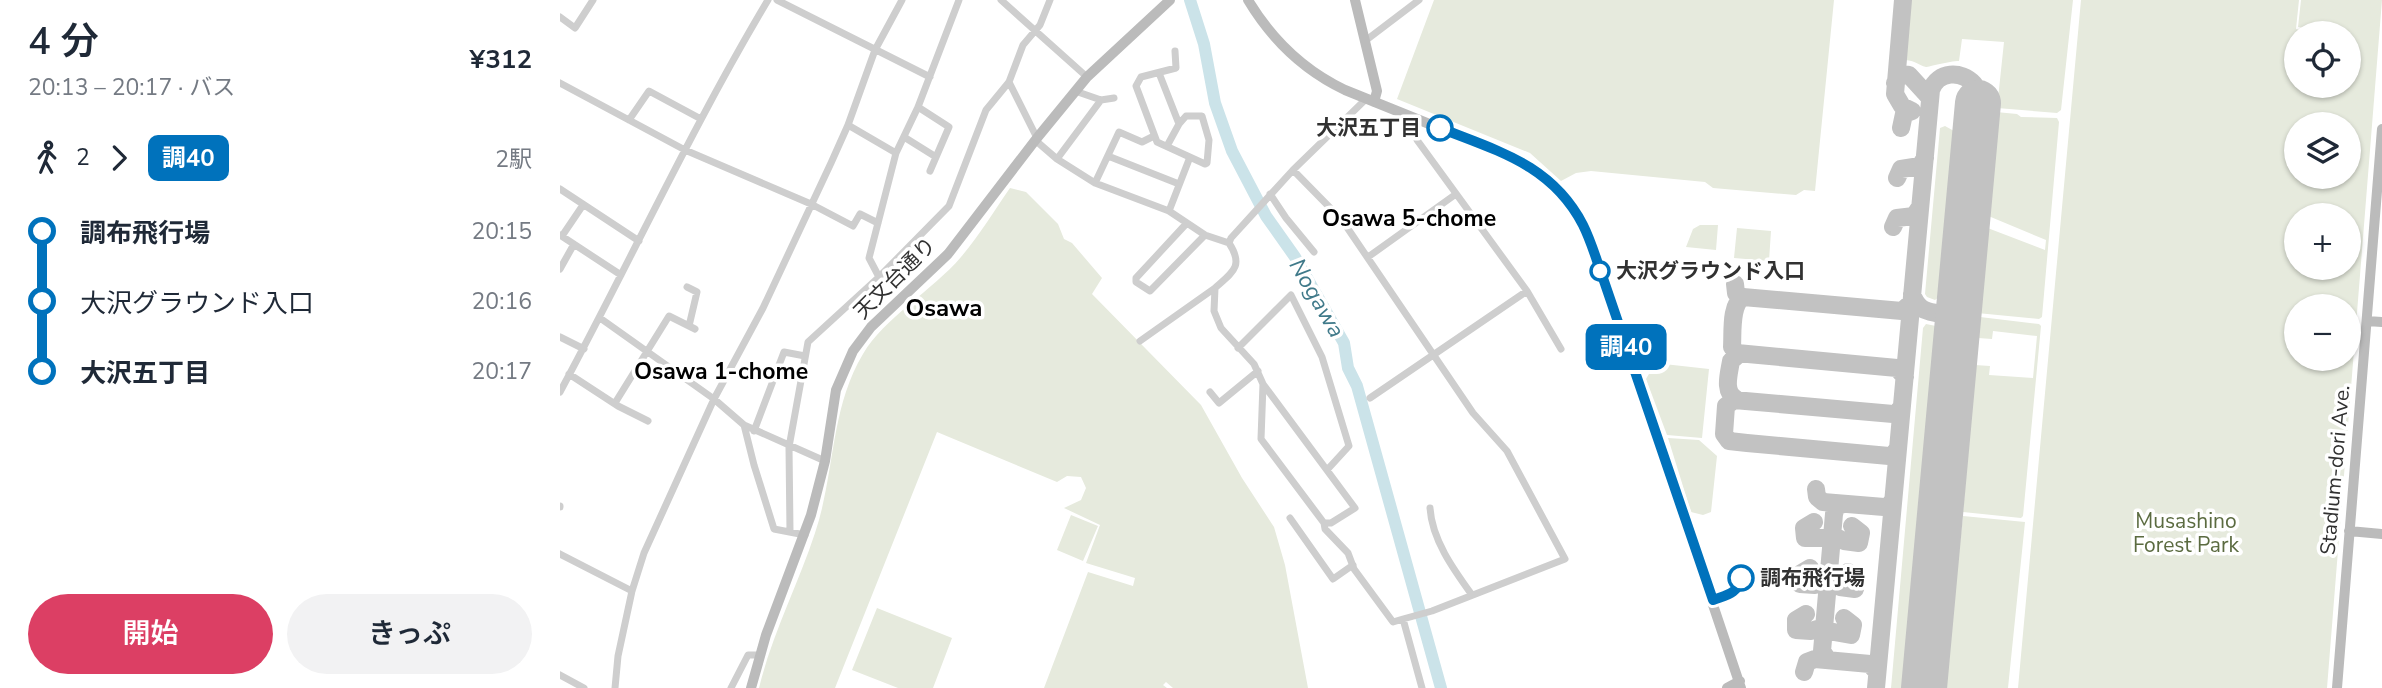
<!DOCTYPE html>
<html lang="ja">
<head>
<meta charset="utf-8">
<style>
  body { margin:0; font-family:"Nunito Sans","Noto Sans JP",sans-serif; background:#f2f2f3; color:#1f2937; height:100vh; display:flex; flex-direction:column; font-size:26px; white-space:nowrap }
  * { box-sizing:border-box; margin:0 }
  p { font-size:23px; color:#747a83 }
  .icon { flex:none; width:38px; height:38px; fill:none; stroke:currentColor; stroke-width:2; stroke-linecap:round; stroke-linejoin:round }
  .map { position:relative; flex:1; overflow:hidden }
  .details { display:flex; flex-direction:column; background:#fff; width:560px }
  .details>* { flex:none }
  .badge { padding:0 14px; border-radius:10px; font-size:24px; line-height:46px }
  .tools { position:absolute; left:1724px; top:21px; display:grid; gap:14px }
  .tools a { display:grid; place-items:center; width:77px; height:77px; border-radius:50%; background:#fff; box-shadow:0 2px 5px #0004; font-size:35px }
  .map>.badge { position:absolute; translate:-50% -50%; box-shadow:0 0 0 4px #fff }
  .legs { display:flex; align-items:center; gap:10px; height:77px; padding:0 28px; font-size:23px }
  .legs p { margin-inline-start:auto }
  .head { display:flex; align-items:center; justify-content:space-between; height:119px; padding:0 28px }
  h1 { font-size:38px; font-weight:600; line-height:52px }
  .button { display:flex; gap:14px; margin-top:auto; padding:14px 28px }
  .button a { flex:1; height:80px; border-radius:42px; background:#dc3f64; color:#fff; font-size:28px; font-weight:600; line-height:80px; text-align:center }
  .button a+a { background:#f2f2f3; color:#1f2937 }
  ul { padding:0 28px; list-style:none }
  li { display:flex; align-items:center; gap:24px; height:70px; font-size:26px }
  li i { display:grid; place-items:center; width:10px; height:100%; margin:0 9px; background:currentColor }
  li i::after { content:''; width:18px; height:18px; margin:-9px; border:5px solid; border-radius:50%; background:#fff }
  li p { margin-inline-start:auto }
  li:first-child i { background:linear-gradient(#0000 50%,currentColor 0) }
  li:last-child i { background:linear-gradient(currentColor 50%,#0000 0) }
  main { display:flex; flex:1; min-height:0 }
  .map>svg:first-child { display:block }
</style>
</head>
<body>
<main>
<section class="details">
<div class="head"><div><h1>4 分</h1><p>20:13 – 20:17 · バス</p></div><b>¥312</b></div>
<div class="legs"><svg class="icon" aria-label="walk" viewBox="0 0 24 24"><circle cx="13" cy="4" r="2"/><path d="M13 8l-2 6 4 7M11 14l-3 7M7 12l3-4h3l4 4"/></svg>2<svg class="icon" aria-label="forward" viewBox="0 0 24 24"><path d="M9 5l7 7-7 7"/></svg><b class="badge" style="background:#0072bc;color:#fff">調40</b><p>2駅</p></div>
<ul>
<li><i style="color:#0072bc"></i><b>調布飛行場</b><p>20:15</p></li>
<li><i style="color:#0072bc"></i><span>大沢グラウンド入口</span><p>20:16</p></li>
<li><i style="color:#0072bc"></i><b>大沢五丁目</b><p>20:17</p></li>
</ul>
<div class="button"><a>開始</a><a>きっぷ</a></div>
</section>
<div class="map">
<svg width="1822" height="688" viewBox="0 0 1822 688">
  <rect width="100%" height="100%" fill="#fff"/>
  <!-- green -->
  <path fill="#e6eadd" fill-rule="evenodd" d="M874,0H1274L1255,191L1244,190L1236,195L1153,188L1145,182L1031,171L1016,173L1001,181L970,153L837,99Z
    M1350,0H1513L1501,110L1497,113L1437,108L1444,42L1402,39L1399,61C1389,61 1369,67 1366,67C1358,65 1357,61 1345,60Z
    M1521,0H1739L1736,29L1743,31L1744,28L1738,27L1741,0H1822L1767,688H1458ZM1736,33H1788V86H1736ZM1788,124V177H1736V124ZM1736,215H1788V268H1736ZM1736,306H1788V359H1736Z
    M1436,112L1457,114L1461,117L1497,118L1499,122L1482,317L1479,319L1417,313L1425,227L1485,250L1486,240L1426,215Z
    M1385,126L1394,131L1380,296L1375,300L1367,297L1365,294L1380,128Z
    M450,188L466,192L498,224L504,239L512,243L542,278L532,294L641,405L682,478L714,527L725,565L748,688H613L606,682L603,685L607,688H484L528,572L573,586L575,578L526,563L540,525L504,508L521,500L526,488L521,477L507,476L497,482L377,432L275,688H199C212,634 238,585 255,533C275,474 270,409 303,354C324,318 373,290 401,257C419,236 434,211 450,188Z
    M1140,225H1158L1156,250L1126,247L1133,229Z
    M1177,228L1211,231L1209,261L1174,258Z
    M1420,317L1479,324L1481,326L1463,516L1461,518L1403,512L1415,365L1430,366L1429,375L1473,378L1477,336L1433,331L1432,339L1418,338Z
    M1366,324L1376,326L1378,331L1345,688H1331L1363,328Z
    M1104,364L1149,369L1142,438L1107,435L1086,379L1093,367Z
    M1108,438L1139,440L1157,456L1151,512L1143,515L1131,512Z
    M511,515L538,526L523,561L497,550Z
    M1403,516L1465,522L1448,688H1383Z
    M317,608L392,638L373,688H338L292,670Z"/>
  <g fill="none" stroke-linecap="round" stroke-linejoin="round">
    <!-- river -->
    <path stroke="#cbe3e9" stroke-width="12" d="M630,0L644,44L655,103L672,151L706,216L735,257L784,343L788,368L797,386L881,688"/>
    <!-- taxiway -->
    <path stroke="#c2c2c2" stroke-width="18" d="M1343,0L1335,94L1342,106L1352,111
      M1335,83L1341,74L1349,75L1370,98
      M1341,128L1344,114L1352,111
      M1337,178L1341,169L1360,166L1365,158
      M1333,227L1337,218L1354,216L1360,207
      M1175,284L1176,293L1183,297L1342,311L1351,303
      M1352,294C1363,325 1386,300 1397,332
      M1183,297C1170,305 1173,332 1172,347L1177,353L1337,368L1345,377
      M1381,313L1394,306L1400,294
      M1176,399C1163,392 1169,374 1171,361L1179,354
      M1338,448L1334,454L1329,456L1187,443L1169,441L1164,434L1166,406L1174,400L1333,414L1338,412L1342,406
      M1256,489L1257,497L1263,502L1324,507L1329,506L1333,500
      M1254,522L1244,528L1245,538H1278L1284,541L1299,543L1301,533L1292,526
      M1250,568L1240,574V584L1255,585L1261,583L1268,586L1274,584L1280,587L1295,589L1297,579L1288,572
      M1246,614L1236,620V630L1251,631L1257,629L1291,635L1293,625L1284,618
      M1268,660L1262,651L1274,514L1276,507L1283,504
      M1244,672L1247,662L1255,659L1310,664L1317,672
      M1316,688L1371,90C1378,71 1401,70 1414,84L1418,96"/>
    <!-- runway -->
    <path stroke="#c2c2c2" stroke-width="46" d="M1364,688L1418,103"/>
    <!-- street -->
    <path stroke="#cecece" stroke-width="7" d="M217,0L370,77
      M441,0L527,77
      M0,17L15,28L33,0
      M805,41L859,0
      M615,51L616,68L581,77L576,86L597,142L645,164L647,163L649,140L642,116H626L619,124
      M599,73L619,124L607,146
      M449,82L477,138
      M0,83L125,150L251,204L293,226L300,214L318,223
      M515,91L541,100L554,98
      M358,107L389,127L370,171
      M857,118L855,128L857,140L967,291L1001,349
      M69,120L89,91L141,119
      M288,125L336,153
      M344,137L376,157
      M475,140L497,159L535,183L609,211L645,235L669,243C684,266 673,272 655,288L654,311L661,328L694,364L703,384L701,439L764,523L765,529L788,553L794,569L833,622L843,619L862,688
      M548,156L619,184
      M497,159L541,100
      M733,170L782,220L913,413L947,451L1005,559L872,611L843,619
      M535,183L559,132L582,142L594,136
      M0,189L79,241
      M710,194L726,218L754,252
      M609,211L630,157
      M626,224L576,278V282L590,291L645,235
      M0,235L61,275
      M2,236L23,205
      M669,243L671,238L733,170L806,99
      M808,257L896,194
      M0,269L14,244
      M319,277L309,258L336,153L358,107L399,0
      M127,287L137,292L129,326
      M40,318L154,399L184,425L265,461
      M0,337L24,349
      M580,341L655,288
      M678,348L731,295L762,357L789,446L767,470
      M9,374L58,406L88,421
      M703,384L795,508L771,523H764
      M0,392C70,262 132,127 208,0
      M650,392L659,403L698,371
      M810,398L967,291
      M55,403L109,316L135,329
      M184,425L194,465L214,529L245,535
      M194,431L224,352L245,356
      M0,506V507
      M870,508C872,540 894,570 912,595
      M730,518L773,579L793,565
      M230,531L229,447L248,342L319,277L389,206L426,110L449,82L463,45L480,25L490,0
      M0,554L72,591
      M0,675L24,688
      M55,688L58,656L72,591L84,553L154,399L203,308L271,163L288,125L315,50L342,0
      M171,688L188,655H200"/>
    <!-- secondary -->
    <path stroke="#bbb" stroke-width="10" d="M688,0C712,40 743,70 785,90L961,161C1011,193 1025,227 1044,281L1181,688
      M795,0L817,91L814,102
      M1807,321L1822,322
      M1789,531L1822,534
      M191,688L206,635L251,515L265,461L276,390L293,351L311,327L388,254L477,138L527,77L610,0
      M1167,688L1180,681
      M1777,688L1822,129"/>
  </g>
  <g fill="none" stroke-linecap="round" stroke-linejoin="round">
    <defs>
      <path id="line-1" d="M880,128C938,151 992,165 1023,225C1032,243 1037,262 1044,281L1153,600C1166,595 1178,594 1181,578"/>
    </defs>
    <!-- line-1 casing -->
    <use href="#line-1" stroke="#fff" stroke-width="16"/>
    <!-- line-1 -->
    <use href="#line-1" stroke="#0072bc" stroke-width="10"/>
  </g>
  <!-- markers -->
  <g fill="#fff" stroke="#0072bc" stroke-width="3.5">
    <circle cx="880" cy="128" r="12"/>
    <circle cx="1040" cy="271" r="9"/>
    <circle cx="1181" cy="578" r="12"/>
  </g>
  <g text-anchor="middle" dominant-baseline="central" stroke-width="7" stroke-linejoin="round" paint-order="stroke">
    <!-- stop labels -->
    <g font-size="21" font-weight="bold" fill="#313131" stroke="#fff" text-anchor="start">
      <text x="861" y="128" text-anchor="end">大沢五丁目</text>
      <text x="1056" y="271">大沢グラウンド入口</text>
      <text x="1200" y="578">調布飛行場</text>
    </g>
    <!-- street labels -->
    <g font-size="21" fill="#313131" stroke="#fff">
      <text transform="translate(335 278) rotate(-45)">天文台通り</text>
      <text transform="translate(1775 470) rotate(-85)">Stadium-dori Ave.</text>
    </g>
    <!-- park labels -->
    <g font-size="21" fill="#5b6b40" stroke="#fff">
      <text x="1626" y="521">Musashino<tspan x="1626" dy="24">Forest Park</tspan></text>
    </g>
    <!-- neighbourhood labels -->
    <g font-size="23" font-weight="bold" fill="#000" stroke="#fff">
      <text x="849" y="218">Osawa 5-chome</text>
      <text x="161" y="371">Osawa 1-chome</text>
    </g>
    <!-- water labels -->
    <g font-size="23" font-style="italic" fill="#407a8a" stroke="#fff">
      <text transform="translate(757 298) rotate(60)">Nogawa</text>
    </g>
    <!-- quarter labels -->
    <g font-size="24" font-weight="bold" fill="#000" stroke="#fff">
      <text x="384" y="308">Osawa</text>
    </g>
  </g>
</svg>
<div class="tools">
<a><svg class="icon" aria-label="locate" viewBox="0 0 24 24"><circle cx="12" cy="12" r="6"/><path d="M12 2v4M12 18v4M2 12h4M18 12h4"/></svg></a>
<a><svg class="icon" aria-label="layers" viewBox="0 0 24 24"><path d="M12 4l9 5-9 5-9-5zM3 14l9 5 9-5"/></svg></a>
<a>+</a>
<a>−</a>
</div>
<b class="badge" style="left:1066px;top:347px;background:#0072bc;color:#fff">調40</b>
</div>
</main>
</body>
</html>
